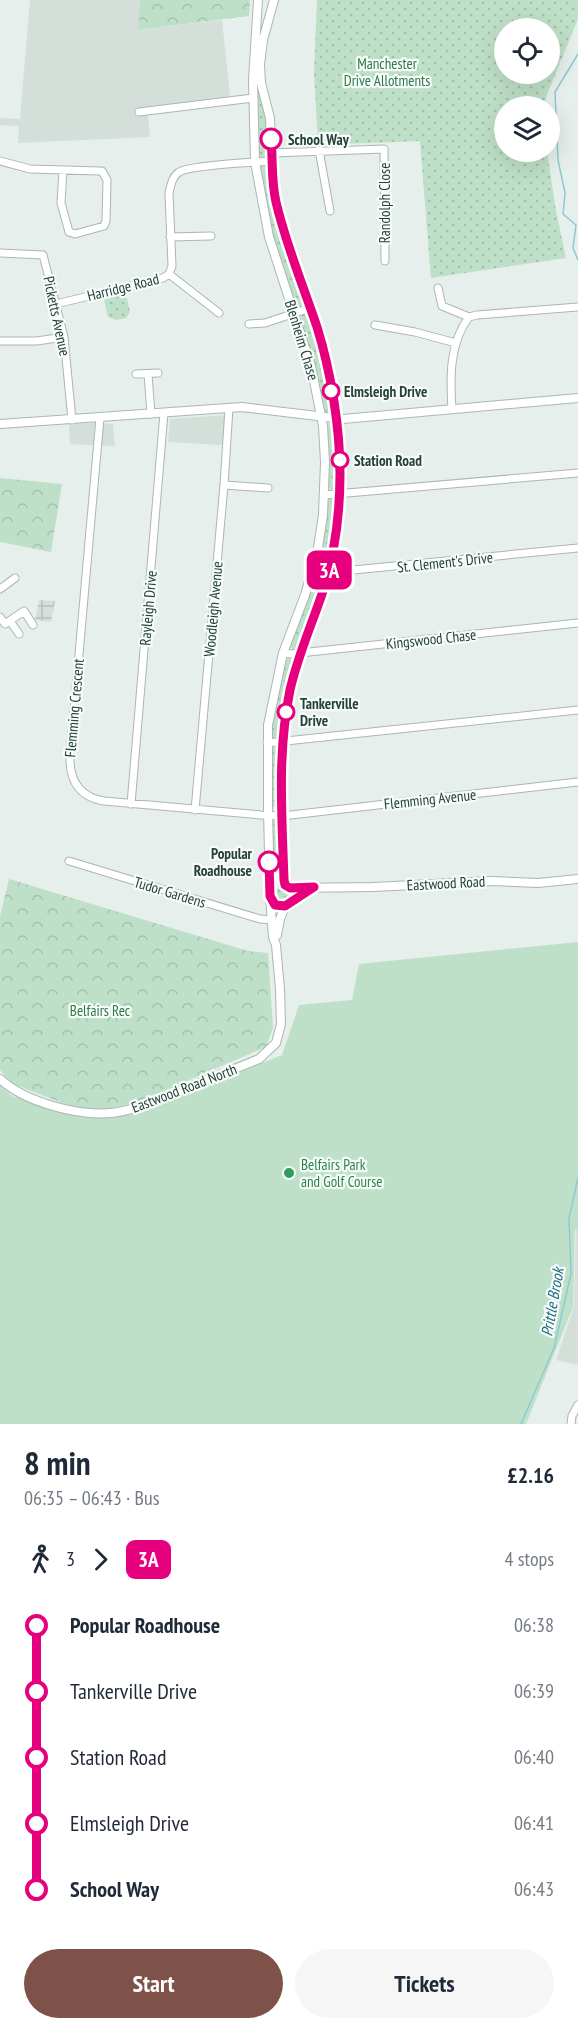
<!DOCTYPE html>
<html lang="en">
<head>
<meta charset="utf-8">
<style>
  body { margin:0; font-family:"PT Sans Narrow",sans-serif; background:#f6f6f7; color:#1f2937; height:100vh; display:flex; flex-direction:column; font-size:22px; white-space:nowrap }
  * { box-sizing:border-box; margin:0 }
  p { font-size:20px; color:#747a83 }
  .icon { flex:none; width:33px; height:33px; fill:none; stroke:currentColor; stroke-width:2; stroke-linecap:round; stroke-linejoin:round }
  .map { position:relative; height:1424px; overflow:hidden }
  .drawer { display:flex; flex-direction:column; background:#fff; flex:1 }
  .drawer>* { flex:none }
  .badge { padding:0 12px; border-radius:9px; font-size:21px; line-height:39px }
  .fabs { position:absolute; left:494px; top:18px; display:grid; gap:12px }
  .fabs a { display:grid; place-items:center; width:66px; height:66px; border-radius:50%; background:#fff; box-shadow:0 6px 24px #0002; font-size:30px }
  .map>.badge { position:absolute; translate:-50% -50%; box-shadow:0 0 0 3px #fff }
  .legs { display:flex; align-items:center; gap:9px; height:66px; padding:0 24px; font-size:20px }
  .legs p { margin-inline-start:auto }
  .overview { display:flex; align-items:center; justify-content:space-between; height:102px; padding:0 24px }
  h1 { font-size:33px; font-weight:700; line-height:45px }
  .action { display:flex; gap:12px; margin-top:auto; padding:12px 24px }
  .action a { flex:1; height:69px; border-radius:36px; background:#7f5249; color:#fff; font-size:24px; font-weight:700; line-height:69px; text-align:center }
  .action a+a { background:#f6f6f7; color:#1f2937 }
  ul { padding:0 24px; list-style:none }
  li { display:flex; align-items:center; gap:21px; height:66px; font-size:22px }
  li i { display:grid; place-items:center; width:9px; height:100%; margin:0 8px; background:currentColor }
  li i::after { content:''; width:15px; height:15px; margin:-8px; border:4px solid; border-radius:50%; background:#fff }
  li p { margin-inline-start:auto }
  li:first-child i { background:linear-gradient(#0000 50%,currentColor 0) }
  li:last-child i { background:linear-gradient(currentColor 50%,#0000 0) }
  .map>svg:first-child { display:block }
</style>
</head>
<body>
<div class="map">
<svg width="578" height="1424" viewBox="0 0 578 1424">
  <defs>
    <pattern id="industrial-grid" width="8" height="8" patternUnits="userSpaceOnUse" patternTransform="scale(1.5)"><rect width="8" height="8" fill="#d4dfda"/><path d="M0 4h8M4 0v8" fill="none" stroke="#b6c1bc"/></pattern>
    <pattern id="grass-dots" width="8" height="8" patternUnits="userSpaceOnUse" patternTransform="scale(1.5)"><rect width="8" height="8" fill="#bfe0c8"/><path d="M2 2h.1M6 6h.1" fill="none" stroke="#a4c1ad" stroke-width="1.8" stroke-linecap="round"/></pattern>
    <pattern id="park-crowns" width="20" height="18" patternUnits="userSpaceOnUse" patternTransform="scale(1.5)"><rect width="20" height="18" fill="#bfe0c8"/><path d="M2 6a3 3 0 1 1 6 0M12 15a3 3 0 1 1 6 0" fill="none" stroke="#a4c1ad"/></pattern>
  </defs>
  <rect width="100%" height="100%" fill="#e6efeb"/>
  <!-- built -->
  <path fill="#d4dfda" d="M30,0H140L139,30L222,20L230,95L223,101L147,109L150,137L18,143L19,126L0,125V118L20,119Z
    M225,415L222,445L168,442L170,419Z
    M95,423L113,424L115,446L70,444L69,424Z
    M576,1229H578V1365L556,1360L574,1306Z"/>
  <!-- industrial -->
  <path fill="url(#industrial-grid)" d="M39,600L55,601L51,622L35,620Z"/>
  <!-- grass -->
  <path fill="url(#grass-dots)" fill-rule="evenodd" d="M317,0H578V19L546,97L545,106H504V152H547L556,211L566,258L431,278L420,141L318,145L314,72ZM504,28H549V74H504Z
    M259,85L266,116L269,154L262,158L258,155L255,86Z
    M262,165H266C272,175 270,191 272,202C281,236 292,269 304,302L302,307H297L294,301L271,234L259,168Z
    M125,290L130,312L126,318L116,320L108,317L103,296Z
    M305,313L308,314C315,333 337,396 327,412H325L323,409L314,364L301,319L302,314Z
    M330,422L334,424L337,487L332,491L328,485L327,425Z
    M329,497L336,499L332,537L326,565L324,569L320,570L317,568L318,563L327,499Z
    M314,578H319L322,582L298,649L293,651L289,644Z
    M290,658L293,663L279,737L274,739L272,737V719L286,659Z
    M275,746L279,749V805L270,808L272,747Z
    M273,820L280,822L281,853H272Z
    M272,856H281L282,876H273Z
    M274 895a8 8 0 1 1 16 0a8 8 0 1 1-16 0Z"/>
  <!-- park -->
  <path fill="url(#park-crowns)" d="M140,0H250L249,16L138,30Z
    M0,478L62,484L51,552L0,542Z
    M9,879L248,951L268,953L273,1028L266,1047L127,1107L83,1111L11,1083L0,1070V916Z"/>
  <!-- pitch -->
  <path fill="#bfe0c8" d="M578,942V1229L575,1230L573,1307L526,1424H0V1086L12,1096L87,1117L134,1114L282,1055L299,1005L352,1000L359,964Z"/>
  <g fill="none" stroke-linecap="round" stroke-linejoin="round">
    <!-- stream -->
    <path stroke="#8ec9d4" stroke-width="1.5" d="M578,54L555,92L558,160L565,193L563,214L576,225L573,248L578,260
      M521,1424L554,1348L571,1274L569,1218L578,1178"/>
    <defs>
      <path id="minor" d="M139,112L253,98
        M319,150L330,211
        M272,153L384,149L385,261
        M0,161L30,169L99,171H102L107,180L106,221L104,226L75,234L69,232L61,203L63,170
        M170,237L211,236
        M0,253L43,255L64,337L72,420
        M169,274L219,313
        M438,288L442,306L469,317
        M56,304L163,278L169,274L172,266L169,193C171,185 172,177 179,172C190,165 254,162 272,161
        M249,324L265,323L310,308
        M375,325L415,332L456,343
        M0,341H37L64,337
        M136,374L158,373
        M148,374L151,414
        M452,409C450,379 449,343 469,317L477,315L578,307
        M100,418L70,755C69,780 79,797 104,801L261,815L282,816L578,782
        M224,485L268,488
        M324,495L578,473
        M312,574L578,548
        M0,589L15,578
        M0,617L5,624L24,611L33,625
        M10,621L19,634
        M283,653L291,654L578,623
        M267,743L578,710
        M131,804L164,413
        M195,810L224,485L229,408
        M69,861L260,919L272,920
        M571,1424L572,1416L578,1405"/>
      <path id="tertiary" d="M274,0L263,40L260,65L261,83L270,118L273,188L288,244L324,351L338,429L340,474L338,514L334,550L323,590L300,653L284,726L281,759L285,885
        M0,424L242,407L343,419L578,398
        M290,888L373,887L493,881L538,883L578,879
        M271,900L275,905L285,906L313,887
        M277,935L280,919L285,906
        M0,1079C25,1102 77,1116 111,1113C122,1112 132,1109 143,1106L259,1059L276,1043L281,1024L280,989L276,945L273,937L270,896L268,810V725L283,653L305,595L317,554L323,515L325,462L323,426L311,366L269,237L255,162L253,80L258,0"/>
    </defs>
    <!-- minor casing -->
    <use href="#minor" stroke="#a8b8b2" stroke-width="9"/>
    <!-- tertiary casing -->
    <use href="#tertiary" stroke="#a8b8b2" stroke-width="10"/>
    <!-- minor -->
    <use href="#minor" stroke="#fff" stroke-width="7"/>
    <!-- tertiary -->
    <use href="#tertiary" stroke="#fff" stroke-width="8"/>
  </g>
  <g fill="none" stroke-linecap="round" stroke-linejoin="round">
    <defs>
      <path id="line-1" d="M269,862L270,896L275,905L285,906L314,887L290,888L285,885L284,880C282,816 277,753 290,690C298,655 312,624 323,591C335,553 340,514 340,474C340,427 331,372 317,327C303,285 286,245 276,202C271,181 273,160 271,139"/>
    </defs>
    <!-- line-1 casing -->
    <use href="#line-1" stroke="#fff" stroke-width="14"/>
    <!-- line-1 -->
    <use href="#line-1" stroke="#e6007e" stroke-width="9"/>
  </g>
  <!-- markers -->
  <g fill="#fff" stroke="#e6007e" stroke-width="3">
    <circle cx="271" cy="139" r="10"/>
    <circle cx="331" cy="391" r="8"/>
    <circle cx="340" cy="460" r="8"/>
    <circle cx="286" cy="712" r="8"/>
    <circle cx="269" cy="862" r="10"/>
  </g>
  <circle fill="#2e9e5b" stroke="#f7fbf9" stroke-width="2" cx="289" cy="1173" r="6"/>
  <g text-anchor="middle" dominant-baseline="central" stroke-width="4.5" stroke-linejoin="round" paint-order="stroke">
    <!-- park labels -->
    <g font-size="15" fill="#2d7a4b" stroke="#f7fbf9">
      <text x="387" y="63">Manchester<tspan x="387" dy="17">Drive Allotments</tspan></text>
      <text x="100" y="1010">Belfairs Rec</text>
    </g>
    <!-- stop labels -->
    <g font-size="15" font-weight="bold" fill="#24423a" stroke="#f7fbf9" text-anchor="start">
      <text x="288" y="139">School Way</text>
      <text x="344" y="391">Elmsleigh Drive</text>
      <text x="354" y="460">Station Road</text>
      <text x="300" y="703">Tankerville<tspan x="300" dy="17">Drive</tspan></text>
      <text x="252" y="853" text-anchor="end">Popular<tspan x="252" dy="17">Roadhouse</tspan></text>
    </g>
    <!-- street labels -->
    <g font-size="15" fill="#24423a" stroke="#f7fbf9">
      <text transform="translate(384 203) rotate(-90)">Randolph Close</text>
      <text transform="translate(123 287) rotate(-14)">Harridge Road</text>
      <text transform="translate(57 316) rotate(78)">Picketts Avenue</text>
      <text transform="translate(302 340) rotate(73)">Blenheim Chase</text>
      <text transform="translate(445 562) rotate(-6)">St. Clement's Drive</text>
      <text transform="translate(148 608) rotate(-85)">Rayleigh Drive</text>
      <text transform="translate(213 609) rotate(-85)">Woodleigh Avenue</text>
      <text transform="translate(431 639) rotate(-6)">Kingswood Chase</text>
      <text transform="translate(74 708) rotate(-85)">Flemming Crescent</text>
      <text transform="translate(430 799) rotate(-6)">Flemming Avenue</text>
      <text transform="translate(446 883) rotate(-3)">Eastwood Road</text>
      <text transform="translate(170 892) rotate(17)">Tudor Gardens</text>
      <text transform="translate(184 1088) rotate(-21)">Eastwood Road North</text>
    </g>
    <!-- leisure labels -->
    <g font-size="15" fill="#27864d" stroke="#f7fbf9" text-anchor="start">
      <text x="301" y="1164">Belfairs Park<tspan x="301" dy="17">and Golf Course</tspan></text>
    </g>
    <!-- water labels -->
    <g font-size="16" font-style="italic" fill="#1c6f80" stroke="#f7fbf9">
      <text transform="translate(552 1302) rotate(-80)">Prittle Brook</text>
    </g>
  </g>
</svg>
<div class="fabs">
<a><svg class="icon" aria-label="locate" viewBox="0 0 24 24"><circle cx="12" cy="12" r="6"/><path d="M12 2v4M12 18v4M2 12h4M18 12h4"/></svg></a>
<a><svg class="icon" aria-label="layers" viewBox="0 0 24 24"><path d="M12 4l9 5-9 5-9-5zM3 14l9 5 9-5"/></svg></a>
</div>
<b class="badge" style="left:329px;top:570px;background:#e6007e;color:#fff">3A</b>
</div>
<section class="drawer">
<div class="overview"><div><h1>8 min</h1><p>06:35 – 06:43 · Bus</p></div><b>£2.16</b></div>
<div class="legs"><svg class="icon" aria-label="walk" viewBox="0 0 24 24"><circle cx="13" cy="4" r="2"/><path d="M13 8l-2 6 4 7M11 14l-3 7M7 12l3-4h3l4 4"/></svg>3<svg class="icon" aria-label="forward" viewBox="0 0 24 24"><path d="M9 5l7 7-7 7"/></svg><b class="badge" style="background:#e6007e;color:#fff">3A</b><p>4 stops</p></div>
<ul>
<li><i style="color:#e6007e"></i><b>Popular Roadhouse</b><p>06:38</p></li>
<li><i style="color:#e6007e"></i><span>Tankerville Drive</span><p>06:39</p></li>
<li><i style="color:#e6007e"></i><span>Station Road</span><p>06:40</p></li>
<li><i style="color:#e6007e"></i><span>Elmsleigh Drive</span><p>06:41</p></li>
<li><i style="color:#e6007e"></i><b>School Way</b><p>06:43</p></li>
</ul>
<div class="action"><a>Start</a><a>Tickets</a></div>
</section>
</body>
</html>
